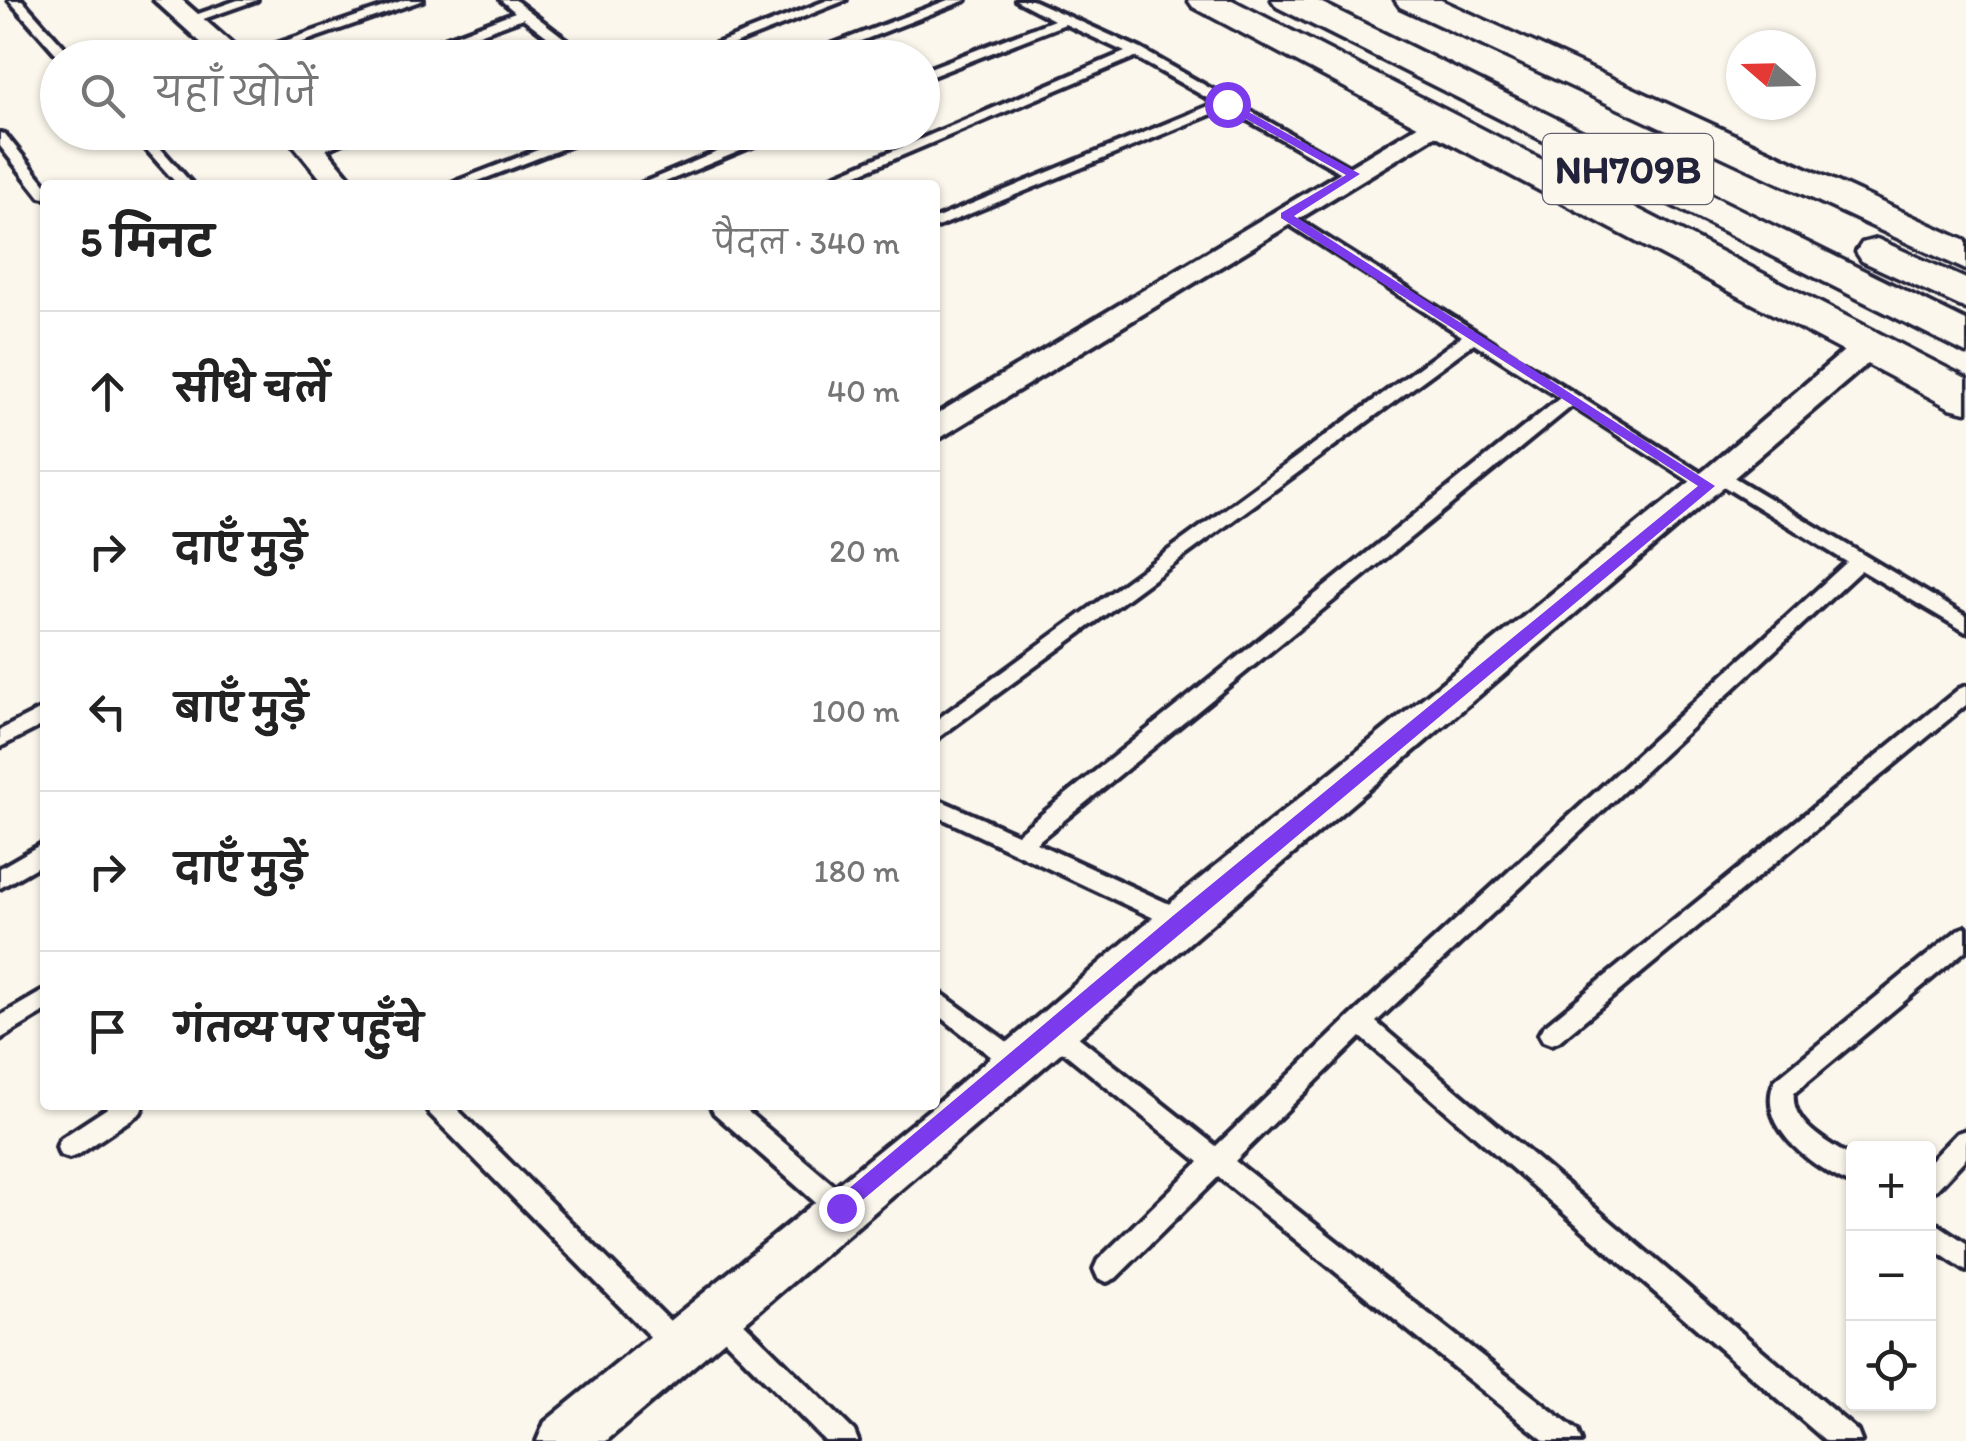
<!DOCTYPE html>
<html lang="hi">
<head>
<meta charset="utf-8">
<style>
  :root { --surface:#fff; --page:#f2f2f2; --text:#222; --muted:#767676; --line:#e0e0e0 }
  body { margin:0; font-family:Itim,"Playpen Sans Deva",sans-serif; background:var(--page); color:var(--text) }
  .controls { position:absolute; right:30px; bottom:30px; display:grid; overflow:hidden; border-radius:10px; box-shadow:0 2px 8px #0004 }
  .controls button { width:90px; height:90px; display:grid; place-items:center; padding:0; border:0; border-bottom:2px solid var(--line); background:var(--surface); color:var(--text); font:50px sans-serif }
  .compass { position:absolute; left:1726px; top:30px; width:90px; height:90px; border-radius:50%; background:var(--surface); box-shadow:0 2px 8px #0004; rotate:290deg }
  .stop { position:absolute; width:30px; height:30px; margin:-22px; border:8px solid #7c3aed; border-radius:50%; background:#fff }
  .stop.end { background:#7c3aed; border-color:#fff; box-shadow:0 2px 10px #0008 }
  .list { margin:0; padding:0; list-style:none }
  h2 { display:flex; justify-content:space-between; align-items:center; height:130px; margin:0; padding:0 40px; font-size:42px }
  h2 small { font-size:32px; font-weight:400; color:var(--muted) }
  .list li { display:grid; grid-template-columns:65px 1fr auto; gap:30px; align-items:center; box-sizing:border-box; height:160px; padding:0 40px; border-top:2px solid var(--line) }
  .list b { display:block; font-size:38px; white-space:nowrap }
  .list em { font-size:32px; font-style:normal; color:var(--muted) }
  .icon { flex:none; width:55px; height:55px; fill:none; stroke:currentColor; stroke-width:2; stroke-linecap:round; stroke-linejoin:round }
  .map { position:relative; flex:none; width:1966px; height:1441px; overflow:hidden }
  .search { position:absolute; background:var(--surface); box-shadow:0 2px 8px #0004; left:40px; top:40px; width:900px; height:110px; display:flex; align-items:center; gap:25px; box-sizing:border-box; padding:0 35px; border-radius:55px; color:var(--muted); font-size:38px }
  .panel { position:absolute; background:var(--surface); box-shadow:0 2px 8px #0004; left:40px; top:180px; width:900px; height:930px; border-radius:10px }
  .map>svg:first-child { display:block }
</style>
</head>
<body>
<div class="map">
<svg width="1966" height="1441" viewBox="0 0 1966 1441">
  <rect width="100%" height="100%" fill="#fbf7ec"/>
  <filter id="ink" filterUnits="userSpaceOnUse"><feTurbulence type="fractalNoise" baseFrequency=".01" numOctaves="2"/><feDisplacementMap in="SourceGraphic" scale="20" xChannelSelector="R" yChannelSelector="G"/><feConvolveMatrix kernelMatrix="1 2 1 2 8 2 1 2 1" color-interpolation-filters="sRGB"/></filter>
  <g filter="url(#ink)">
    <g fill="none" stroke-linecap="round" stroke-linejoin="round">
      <!-- lane casing -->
      <g stroke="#22223b" stroke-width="8">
        <g id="lane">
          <path d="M9,0H22L74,58H60Z"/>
          <path d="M238,0H257L192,23L181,20Z"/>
          <path d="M404,0H423L257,58H236Z"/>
          <path d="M501,0H515L590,58H575L523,18L414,58H394L515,12Z"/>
          <path d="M828,0H846L699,58H680Z"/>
          <path d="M948,0H966L817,58H797Z"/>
          <path d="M1016,0H1032L1141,49L1361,174L1349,177L1226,108L935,228V219L1216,103L1135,57L832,185H813L1125,52L1065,24L922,80V71L1054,20Z"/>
          <path d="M131,132H146L193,185H178Z"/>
          <path d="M347,132H369L314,154L302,151Z"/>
          <path d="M584,132H605L468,185H447Z"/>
          <path d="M765,132H786L658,185H638Z"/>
          <path d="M0,133L5,134L46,185L45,198L40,197L0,146Z"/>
          <path d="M1286,212L1712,480L1713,472H1725L1966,616V632L1861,570L1376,1022L1857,1431L1861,1441H1826L1361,1037L1235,1161L1577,1431L1581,1441H1545L1218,1177L1116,1278L1107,1282L1098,1278L1094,1269L1098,1260L1199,1162L1046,1038L1042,1031L1046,1024L1054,1021L1062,1024L1216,1146L1352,1015L1847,562L1715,481L1714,489H1702L1572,406L1036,843L1189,913L1192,920L1189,927L1181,929L1173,927L935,815V798L1017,834L1560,398L1474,343L935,740V721L1462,336L1281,219V213Z"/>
          <path d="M1966,686V705L1559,1041L1551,1044L1543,1041L1539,1034L1543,1027L1959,689Z"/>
          <path d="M45,707V724L0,747V730Z"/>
          <path d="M45,842V862L0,888V868Z"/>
          <path d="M1966,927V950L1794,1093C1790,1125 1831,1144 1854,1159V1185C1816,1170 1754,1127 1775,1080L1958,930Z"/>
          <path d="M935,989L1024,1054L1028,1062L1024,1070L1016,1073L1008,1070L935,1012Z"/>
          <path d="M45,990V1012L0,1039V1016Z"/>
          <path d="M112,1105H144L140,1113L78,1155L69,1158L60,1155L57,1147L60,1139Z"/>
          <path d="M425,1105H453L686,1337L690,1346L686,1355L677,1359L668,1355L429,1113Z"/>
          <path d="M710,1105H740L850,1199L853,1208L850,1217L841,1220L832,1217L714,1113Z"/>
          <path d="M1966,1130V1158L1937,1189L1928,1193V1163L1957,1133Z"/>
          <path d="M1928,1218L1966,1243V1271L1928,1246Z"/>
          <path d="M717,1301L726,1305L854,1431L858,1441H825L708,1323L704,1314L708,1305Z"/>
        </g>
      </g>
      <!-- street casing -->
      <g stroke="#22223b" stroke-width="8">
        <g id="street">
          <path d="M154,0H182L248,58H218Z"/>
          <path d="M1441,112L1455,120L1451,126L935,441V415Z"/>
          <path d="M283,132H312L356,185H326Z"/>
          <path d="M1869,336L1880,339L1885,346L1880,353L606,1441H537L545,1422L935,1105L1165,907L1707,468L1858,339Z"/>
        </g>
      </g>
      <!-- secondary casing -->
      <g stroke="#22223b" stroke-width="7">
        <g id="secondary">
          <path d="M1188,0H1232L1966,378V412L1950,408L1193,7Z"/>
          <path d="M1395,0H1441L1966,241V270L1400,7Z"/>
        </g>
      </g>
      <!-- highway casing -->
      <g stroke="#22223b" stroke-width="7">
        <g id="highway">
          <path d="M1272,0H1316L1966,321V353L1277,7Z"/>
          <path d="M1877,239L1966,279V309L1862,261L1856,252L1862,243Z"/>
        </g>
      </g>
      <!-- lane -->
      <use href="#lane" fill="#fbf7ec" fill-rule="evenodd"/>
      <!-- street -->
      <use href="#street" fill="#fbf7ec" fill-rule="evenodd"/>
      <!-- secondary -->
      <use href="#secondary" fill="#fbf7ec" fill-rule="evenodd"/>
      <!-- highway -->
      <use href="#highway" fill="#fbf7ec" fill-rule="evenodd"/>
    </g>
  </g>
  <!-- route -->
  <path fill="#7c3aed" d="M1227,100L1360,174L1294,216L1715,486L841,1218L831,1208L834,1201L1174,915L1698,486L1281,218V213L1346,175L1223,106Z"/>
  <g text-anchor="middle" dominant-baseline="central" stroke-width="10" stroke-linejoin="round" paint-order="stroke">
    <!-- shield labels -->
    <rect fill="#fbf7ec" stroke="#636270" stroke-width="2.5" x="1543" y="134" width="170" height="70" rx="8"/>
    <g font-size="40" font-weight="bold" fill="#22223b">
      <text x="1628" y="169">NH709B</text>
    </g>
  </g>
</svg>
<div class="controls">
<button>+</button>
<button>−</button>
<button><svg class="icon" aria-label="locate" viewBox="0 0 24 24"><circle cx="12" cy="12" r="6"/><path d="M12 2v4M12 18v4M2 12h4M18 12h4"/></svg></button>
</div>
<svg class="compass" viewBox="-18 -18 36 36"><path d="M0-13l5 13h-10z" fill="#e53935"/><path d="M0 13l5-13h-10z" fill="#767676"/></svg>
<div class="stop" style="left:1227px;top:104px"></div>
<div class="stop end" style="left:841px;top:1208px"></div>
<div class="search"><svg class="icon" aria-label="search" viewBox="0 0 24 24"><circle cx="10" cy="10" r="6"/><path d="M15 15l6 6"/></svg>यहाँ खोजें</div>
<section class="panel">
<h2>5 मिनट<small>पैदल · 340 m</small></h2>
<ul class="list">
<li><svg class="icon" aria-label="ahead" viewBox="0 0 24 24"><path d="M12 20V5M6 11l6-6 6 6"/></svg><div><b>सीधे चलें</b></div><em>40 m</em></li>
<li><svg class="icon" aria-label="right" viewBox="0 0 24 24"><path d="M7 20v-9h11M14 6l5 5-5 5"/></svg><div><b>दाएँ मुड़ें</b></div><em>20 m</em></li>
<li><svg class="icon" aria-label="left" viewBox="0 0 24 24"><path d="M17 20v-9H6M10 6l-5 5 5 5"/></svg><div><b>बाएँ मुड़ें</b></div><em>100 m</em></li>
<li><svg class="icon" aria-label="right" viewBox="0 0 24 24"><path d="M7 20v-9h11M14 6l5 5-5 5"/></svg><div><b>दाएँ मुड़ें</b></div><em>180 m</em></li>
<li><svg class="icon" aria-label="arrive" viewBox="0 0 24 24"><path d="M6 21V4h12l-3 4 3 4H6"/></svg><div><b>गंतव्य पर पहुँचे</b></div></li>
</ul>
</section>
</div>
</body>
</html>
